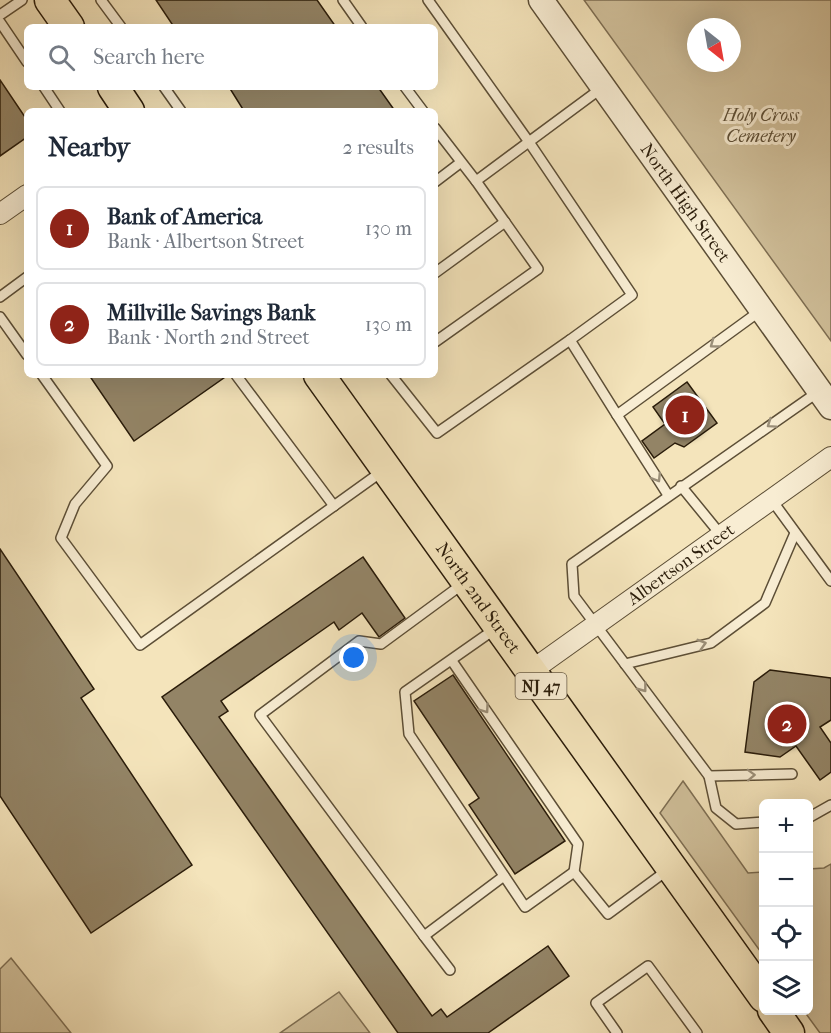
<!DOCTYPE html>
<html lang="en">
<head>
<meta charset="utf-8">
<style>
  :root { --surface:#fff; --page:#f2f2f3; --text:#1f2937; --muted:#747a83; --line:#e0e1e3; --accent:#8f2418 }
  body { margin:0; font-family:"IM FELL French Canon",serif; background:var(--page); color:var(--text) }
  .controls { position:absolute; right:18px; bottom:18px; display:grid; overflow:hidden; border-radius:9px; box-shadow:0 6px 24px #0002 }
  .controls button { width:54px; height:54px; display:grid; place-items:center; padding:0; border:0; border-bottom:2px solid var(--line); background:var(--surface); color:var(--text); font:30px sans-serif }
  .compass { position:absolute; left:687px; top:18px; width:54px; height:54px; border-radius:50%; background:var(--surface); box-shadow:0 6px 24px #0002; rotate:149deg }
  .you { position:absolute; left:354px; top:658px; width:21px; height:21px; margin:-15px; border:4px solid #fff; border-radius:50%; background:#1a73e8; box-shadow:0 0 0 9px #1a73e833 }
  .badge { display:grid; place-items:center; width:39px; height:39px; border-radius:50%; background:var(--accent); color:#fff; font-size:20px; font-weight:700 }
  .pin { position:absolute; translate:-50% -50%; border:3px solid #fff; box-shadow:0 2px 6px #0006 }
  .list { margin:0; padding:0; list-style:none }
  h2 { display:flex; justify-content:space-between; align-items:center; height:78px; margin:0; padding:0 24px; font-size:26px }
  h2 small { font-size:20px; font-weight:400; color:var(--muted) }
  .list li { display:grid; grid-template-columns:39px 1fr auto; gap:18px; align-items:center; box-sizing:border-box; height:84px; margin:0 12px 12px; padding:0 12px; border:2px solid var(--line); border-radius:9px }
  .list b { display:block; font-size:22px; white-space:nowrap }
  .list p { margin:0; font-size:20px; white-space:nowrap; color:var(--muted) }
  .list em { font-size:20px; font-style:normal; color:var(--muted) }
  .icon { flex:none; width:33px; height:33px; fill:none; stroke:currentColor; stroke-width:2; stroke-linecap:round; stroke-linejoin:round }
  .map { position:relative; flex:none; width:831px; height:1033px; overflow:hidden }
  .search { position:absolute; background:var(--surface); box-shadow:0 6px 24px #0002; left:24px; top:24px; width:414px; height:66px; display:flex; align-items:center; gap:15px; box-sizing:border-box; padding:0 21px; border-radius:9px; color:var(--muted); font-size:22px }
  .panel { position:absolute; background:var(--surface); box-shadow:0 6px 24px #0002; left:24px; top:108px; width:414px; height:270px; border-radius:9px }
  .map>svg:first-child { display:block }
</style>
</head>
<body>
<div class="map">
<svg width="831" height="1033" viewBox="0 0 831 1033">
  <rect width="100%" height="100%" fill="#f4e4bb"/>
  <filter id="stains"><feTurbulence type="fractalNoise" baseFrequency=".00333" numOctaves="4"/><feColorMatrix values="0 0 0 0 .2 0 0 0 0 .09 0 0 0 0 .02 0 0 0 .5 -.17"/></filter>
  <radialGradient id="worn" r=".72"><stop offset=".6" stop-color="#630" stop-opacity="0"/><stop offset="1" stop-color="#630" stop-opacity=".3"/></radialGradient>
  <!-- green -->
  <g fill="#d2c29d" stroke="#7e6f54" stroke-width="1.5" fill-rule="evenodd">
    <path d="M584,0H831V341ZM696,27H732V63H696Z"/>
    <path d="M683,781L748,873L763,872V955L660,813Z"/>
    <path d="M831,864V1033H820L804,1011L808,1010L809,869L824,868Z"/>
    <path d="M11,958L71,1033H0V969Z"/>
    <path d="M339,992L370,1033H280Z"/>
  </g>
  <!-- building -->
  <g fill="#938466" stroke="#2a1c0a" stroke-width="1.5">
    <path d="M156,0H317L336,27H174Z"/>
    <path d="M0,80L27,120V137L0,156Z"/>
    <path d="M229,87H378L395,111H244Z"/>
    <path d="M89,375H228L134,441Z"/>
    <path d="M687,382L717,423L684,447L675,443L654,458L642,441L665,424L653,407Z"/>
    <path d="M0,549L94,689L81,698L192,865L91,933L0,796Z"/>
    <path d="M363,557L405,618L379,637L362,613L339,630L334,622L221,701L228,711L219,717L432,1016L441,1009L447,1017L548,946L569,976L488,1033H398L162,697Z"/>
    <path d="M770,670L831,678V720L820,727L831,743V772L820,780L796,746L780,757L745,752L754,682Z"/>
    <path d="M453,675L565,841L515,874L469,805L479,798L414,701Z"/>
  </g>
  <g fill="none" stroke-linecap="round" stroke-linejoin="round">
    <!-- service casing -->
    <g stroke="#5c4e36" stroke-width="12">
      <g id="service">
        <path d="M101,0L121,27"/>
        <path d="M343,0L362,27"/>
        <path d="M428,0L529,142L632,295L570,340"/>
        <path d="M0,15L22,0"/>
        <path d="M0,22L27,62"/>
        <path d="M44,87L60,111"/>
        <path d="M164,87L181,111"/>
        <path d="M405,87L423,111"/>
        <path d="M435,128L476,181"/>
        <path d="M435,182L460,163"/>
        <path d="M435,273L505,222"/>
        <path d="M0,297L27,277"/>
        <path d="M0,317L27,355"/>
        <path d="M435,342L538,269L476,181L603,87"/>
        <path d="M42,375L107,466L75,504L61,538L140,645L384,470"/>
        <path d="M236,375L334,506"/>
        <path d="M391,375L437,433L570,340L617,415"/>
        <path d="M681,486L721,535"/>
        <path d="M668,495L617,415L760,311"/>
        <path d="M771,499L831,581"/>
        <path d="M464,583L381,644L359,641L260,715L424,936L504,876"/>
        <path d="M495,629L405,692L409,734L525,907L574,872L608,914L669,869"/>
        <path d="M452,661L578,844L574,872"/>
        <path d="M625,664L711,643L765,603L795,533"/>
        <path d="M709,776L792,774"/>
        <path d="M808,818L831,805"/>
        <path d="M764,822L736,824L716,808L709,776L574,596L572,564L818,392"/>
        <path d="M424,936L450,970"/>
        <path d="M617,1033L596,1003L648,966L697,1033"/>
      </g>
    </g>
    <!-- minor casing -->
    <g stroke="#5c4e36" stroke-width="22">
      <g id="minor">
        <path d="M0,214L27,195"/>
        <path id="s1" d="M531,671L831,457"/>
      </g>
    </g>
    <!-- tertiary casing -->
    <g stroke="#5c4e36" stroke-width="27">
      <g id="tertiary">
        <path id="s2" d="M541,0L831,407"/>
      </g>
    </g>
    <!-- primary casing -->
    <g stroke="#2a1c0a" stroke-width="33">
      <g id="primary">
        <path d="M50,0L69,27"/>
        <path d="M113,87L129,111"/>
        <path id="s3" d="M319,375L764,997"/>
        <path d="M773,1010L789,1033"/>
      </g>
    </g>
    <!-- service -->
    <use href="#service" stroke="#f8edd3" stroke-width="9"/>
    <!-- minor -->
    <use href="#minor" stroke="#f8edd3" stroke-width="20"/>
    <!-- tertiary -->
    <use href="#tertiary" stroke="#f8edd3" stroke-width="24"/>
    <!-- primary -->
    <use href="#primary" stroke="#f4e4bb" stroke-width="30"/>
  </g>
  <!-- one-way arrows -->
  <defs><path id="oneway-chevron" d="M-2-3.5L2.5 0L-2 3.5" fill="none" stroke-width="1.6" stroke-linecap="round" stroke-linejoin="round" transform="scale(1.5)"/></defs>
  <g stroke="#9b8f79">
    <use href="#oneway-chevron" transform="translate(714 344) rotate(144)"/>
    <use href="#oneway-chevron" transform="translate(771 424) rotate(146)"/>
    <use href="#oneway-chevron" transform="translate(657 478) rotate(58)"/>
    <use href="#oneway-chevron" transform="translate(702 644) rotate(-16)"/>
    <use href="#oneway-chevron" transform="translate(643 688) rotate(53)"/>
    <use href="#oneway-chevron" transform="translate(485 709) rotate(55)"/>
    <use href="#oneway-chevron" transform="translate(751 775) rotate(-2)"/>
  </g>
  <g text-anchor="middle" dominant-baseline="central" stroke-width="6" stroke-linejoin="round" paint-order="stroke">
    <!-- shield labels -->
    <rect fill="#f8edd3" stroke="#685b46" stroke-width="1.5" x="515.5" y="673" width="51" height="26" rx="4.5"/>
    <g font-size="16" font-weight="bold" fill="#2a1c0a">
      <text x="541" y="686">NJ 47</text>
    </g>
    <!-- park labels -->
    <g font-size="18" font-style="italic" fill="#5c4e36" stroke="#f8edd3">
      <text x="761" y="115">Holy Cross<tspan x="761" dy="21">Cemetery</tspan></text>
    </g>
    <!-- street labels -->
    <g font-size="18" fill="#2a1c0a" stroke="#f8edd3">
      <text stroke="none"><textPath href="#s2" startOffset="249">North High Street</textPath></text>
      <text stroke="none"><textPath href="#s1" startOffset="184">Albertson Street</textPath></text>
      <text stroke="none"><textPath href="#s3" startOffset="274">North 2nd Street</textPath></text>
    </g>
  </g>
  <rect width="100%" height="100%" filter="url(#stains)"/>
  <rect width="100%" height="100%" fill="url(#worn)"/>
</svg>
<div class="controls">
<button>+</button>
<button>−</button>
<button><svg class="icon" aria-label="locate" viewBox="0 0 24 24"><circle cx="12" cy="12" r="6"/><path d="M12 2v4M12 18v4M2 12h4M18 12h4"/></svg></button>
<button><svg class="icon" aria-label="layers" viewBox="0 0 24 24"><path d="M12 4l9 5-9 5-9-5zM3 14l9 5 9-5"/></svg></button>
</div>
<svg class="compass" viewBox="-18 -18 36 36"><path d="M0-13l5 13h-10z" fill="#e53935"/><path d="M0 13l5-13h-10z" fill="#747a83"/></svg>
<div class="you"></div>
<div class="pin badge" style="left:685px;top:415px">1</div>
<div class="pin badge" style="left:787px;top:724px">2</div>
<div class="search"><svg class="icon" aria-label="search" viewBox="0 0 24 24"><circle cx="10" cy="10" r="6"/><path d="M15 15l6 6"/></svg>Search here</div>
<section class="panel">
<h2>Nearby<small>2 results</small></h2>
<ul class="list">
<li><span class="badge">1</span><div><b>Bank of America</b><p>Bank · Albertson Street</p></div><em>130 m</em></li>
<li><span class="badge">2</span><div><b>Millville Savings Bank</b><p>Bank · North 2nd Street</p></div><em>130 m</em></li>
</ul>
</section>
</div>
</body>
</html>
